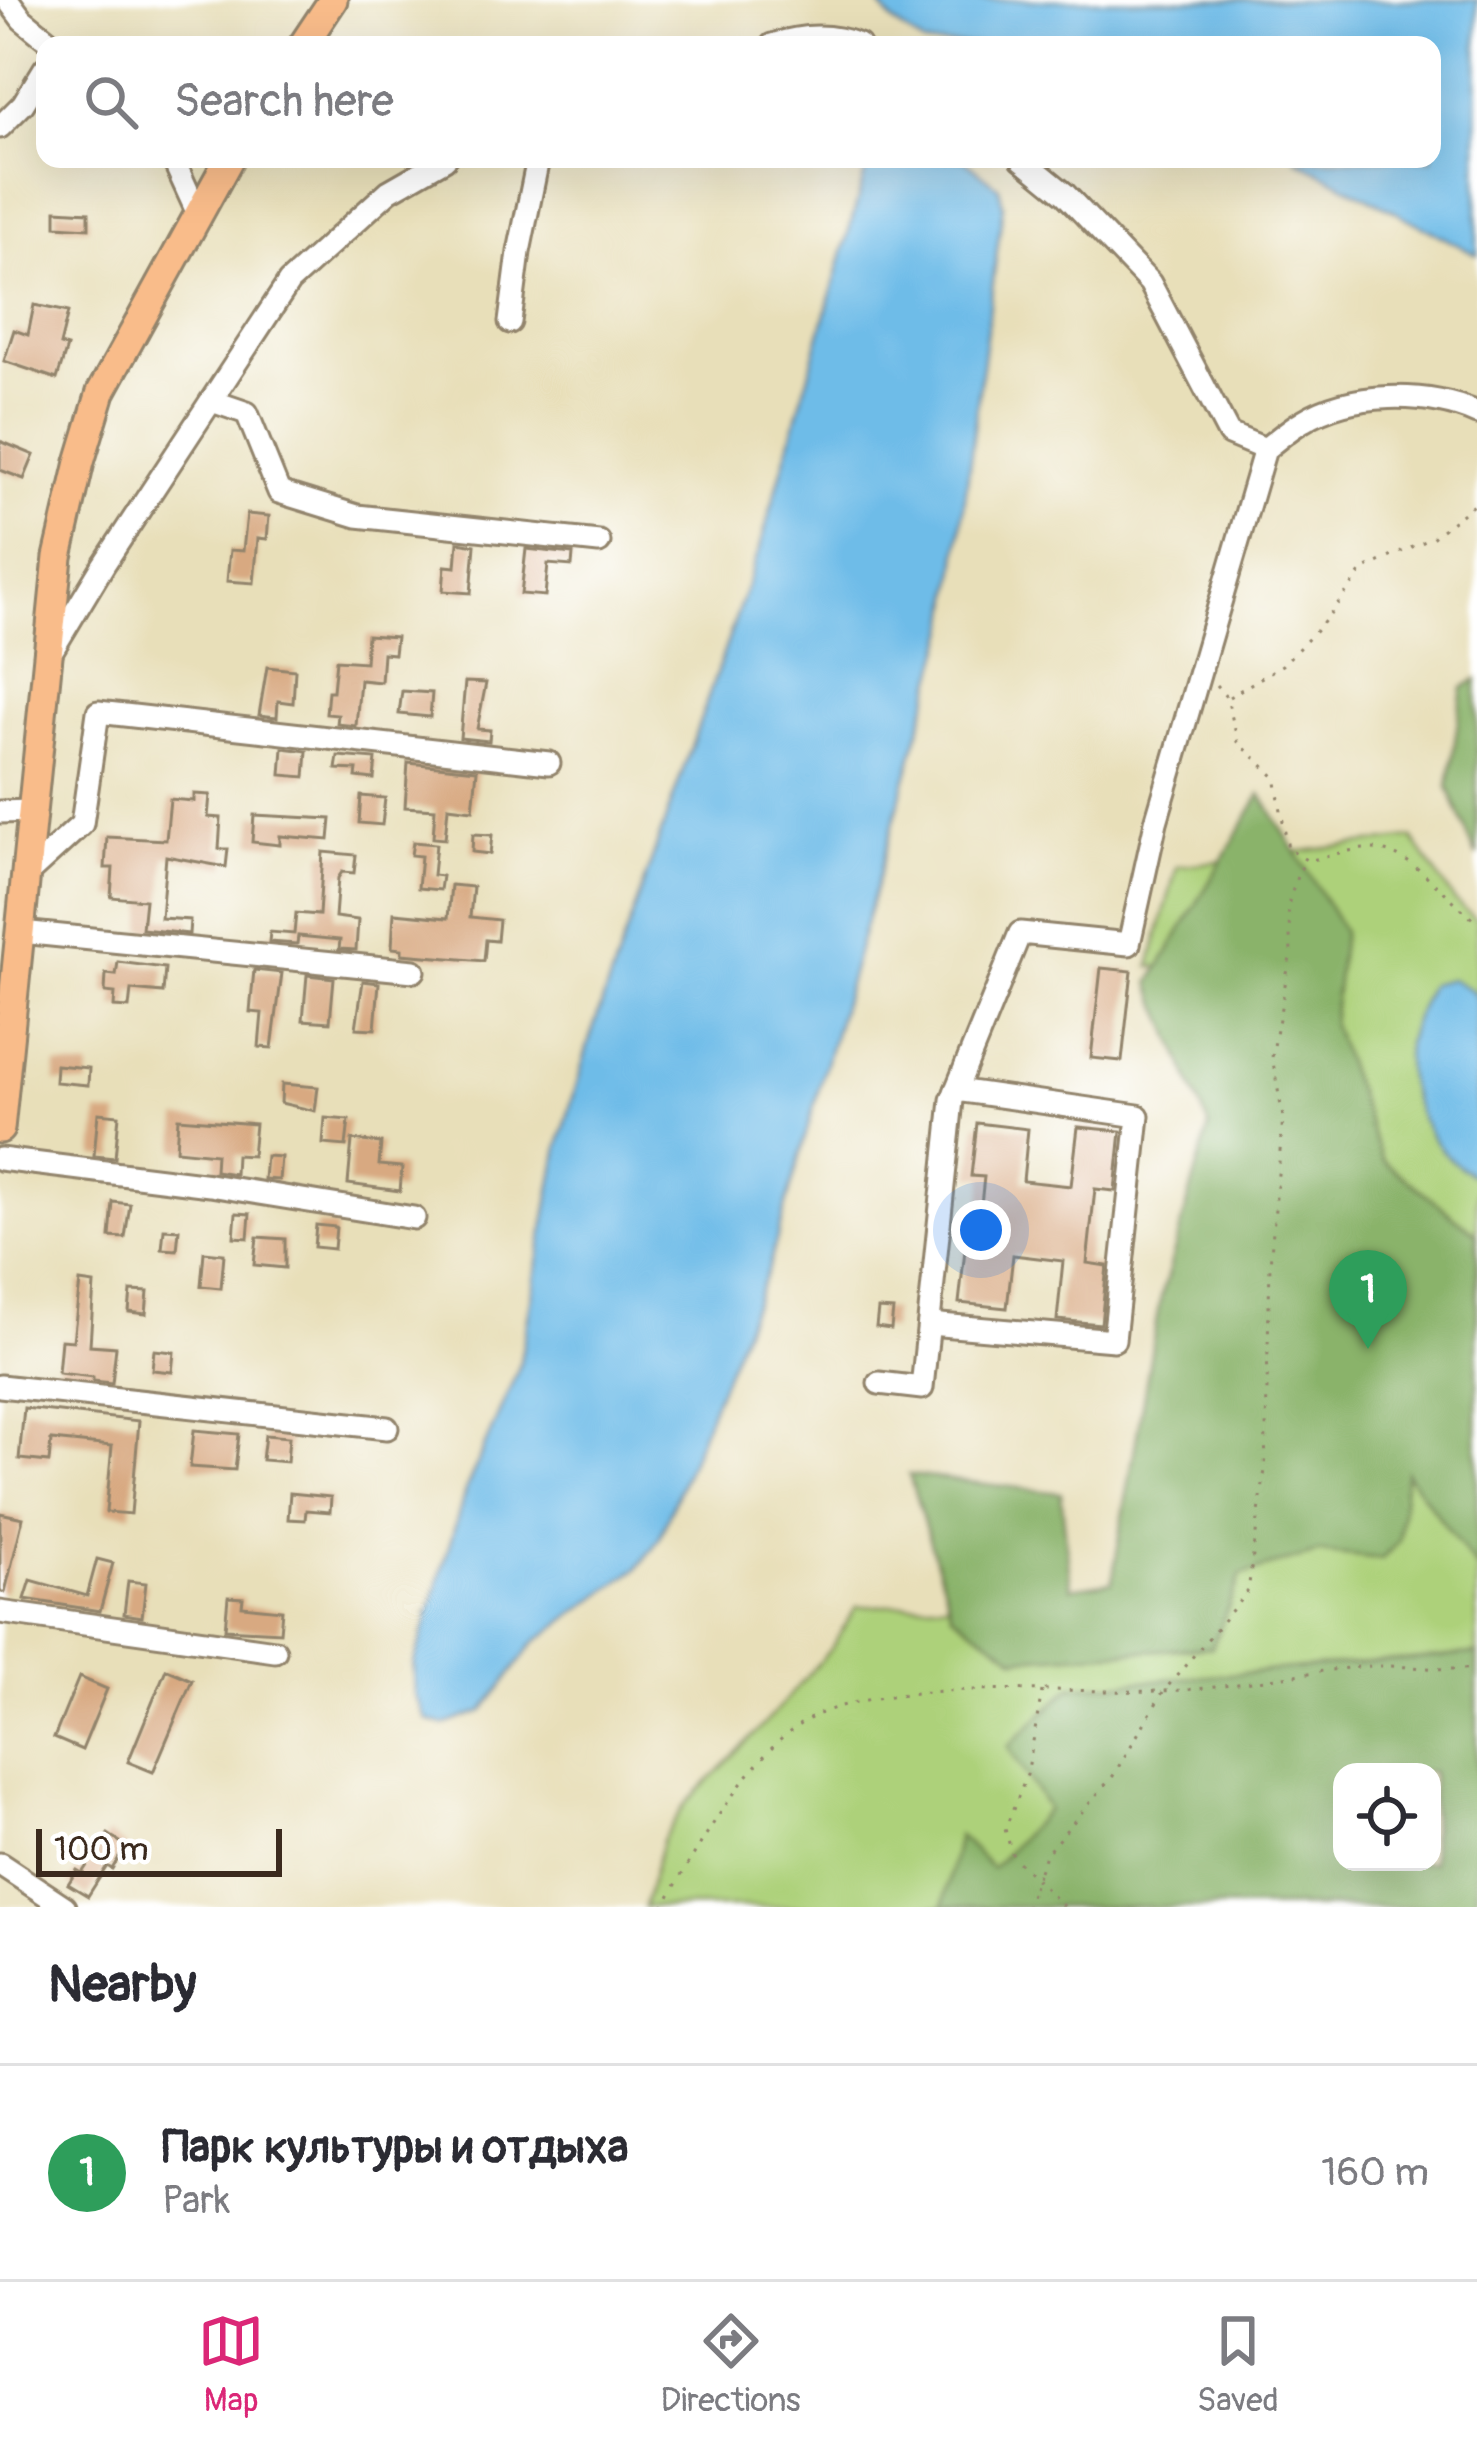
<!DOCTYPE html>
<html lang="en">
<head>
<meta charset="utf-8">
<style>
  :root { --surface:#fff; --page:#f2f2f3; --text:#2b2b33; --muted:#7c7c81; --line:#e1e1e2; --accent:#db2777 }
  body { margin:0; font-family:Pangolin,sans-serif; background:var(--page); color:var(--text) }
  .controls { position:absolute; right:36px; bottom:36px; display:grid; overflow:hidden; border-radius:24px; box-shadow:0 12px 48px #0002 }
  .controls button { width:108px; height:108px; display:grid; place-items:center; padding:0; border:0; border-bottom:3px solid var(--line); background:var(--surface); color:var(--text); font:60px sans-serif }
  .scale { position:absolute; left:36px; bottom:30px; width:246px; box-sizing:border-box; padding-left:12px; border:6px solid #3b2a1e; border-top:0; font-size:33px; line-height:42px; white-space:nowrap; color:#3b2a1e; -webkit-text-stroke:9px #fff; paint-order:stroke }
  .you { position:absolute; left:981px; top:1230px; width:42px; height:42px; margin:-30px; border:9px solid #fff; border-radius:50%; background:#1a73e8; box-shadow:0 0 0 18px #1a73e833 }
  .badge { display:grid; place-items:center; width:78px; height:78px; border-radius:50%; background:var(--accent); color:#fff; font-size:39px; font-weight:700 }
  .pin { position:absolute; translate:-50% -99px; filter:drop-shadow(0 3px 6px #0008) }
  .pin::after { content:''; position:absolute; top:63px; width:42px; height:36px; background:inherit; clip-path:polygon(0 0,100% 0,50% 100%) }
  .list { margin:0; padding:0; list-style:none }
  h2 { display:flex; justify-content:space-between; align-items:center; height:156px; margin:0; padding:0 48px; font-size:51px }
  h2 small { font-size:39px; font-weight:400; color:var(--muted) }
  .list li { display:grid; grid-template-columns:78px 1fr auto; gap:36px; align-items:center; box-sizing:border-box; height:216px; padding:0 48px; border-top:3px solid var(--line) }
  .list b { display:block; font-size:45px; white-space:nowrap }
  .list p { margin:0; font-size:39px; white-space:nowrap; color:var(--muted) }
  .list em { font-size:39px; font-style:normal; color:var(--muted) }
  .icon { flex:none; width:66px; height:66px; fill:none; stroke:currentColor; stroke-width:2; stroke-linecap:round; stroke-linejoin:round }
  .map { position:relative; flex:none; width:1477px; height:1907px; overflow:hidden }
  .search { position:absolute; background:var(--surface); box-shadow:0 12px 48px #0002; left:36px; right:36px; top:36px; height:132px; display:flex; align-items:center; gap:30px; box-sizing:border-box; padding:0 42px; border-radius:24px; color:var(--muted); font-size:45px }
  .sheet { height:372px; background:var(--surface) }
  nav { display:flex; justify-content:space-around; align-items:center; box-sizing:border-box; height:168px; border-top:3px solid var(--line); background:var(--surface); font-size:33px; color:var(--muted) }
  nav a { display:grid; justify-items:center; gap:6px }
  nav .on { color:var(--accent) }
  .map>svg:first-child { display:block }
</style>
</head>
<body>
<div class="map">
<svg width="1477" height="1907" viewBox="0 0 1477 1907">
  <rect width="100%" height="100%" fill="#fff"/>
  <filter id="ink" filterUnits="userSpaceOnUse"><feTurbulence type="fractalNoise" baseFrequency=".00833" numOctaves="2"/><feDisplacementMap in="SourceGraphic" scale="24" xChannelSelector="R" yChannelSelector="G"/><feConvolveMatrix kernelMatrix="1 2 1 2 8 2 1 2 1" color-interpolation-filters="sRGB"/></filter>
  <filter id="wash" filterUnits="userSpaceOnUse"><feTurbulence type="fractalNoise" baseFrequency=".004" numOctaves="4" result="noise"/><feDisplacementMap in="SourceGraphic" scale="48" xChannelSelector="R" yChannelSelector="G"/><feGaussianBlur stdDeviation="2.7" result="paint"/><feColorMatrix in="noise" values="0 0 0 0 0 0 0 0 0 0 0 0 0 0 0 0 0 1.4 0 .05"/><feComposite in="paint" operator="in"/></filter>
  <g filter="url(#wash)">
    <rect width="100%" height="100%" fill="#e8dfb9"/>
    <!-- green -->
    <path fill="#add17a" stroke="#747e4c" stroke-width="3" fill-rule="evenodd" d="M1412,838L1454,900L1477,920V1907H644L662,1840L685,1805L772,1716L832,1647L856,1607L1237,1588L1281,1109L1207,974L1150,966L1177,866ZM1342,1772H1432V1862H1342Z"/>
    <!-- forest -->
    <g fill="#8ab36a" stroke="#626e44" stroke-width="3" fill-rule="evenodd">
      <path d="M1477,679V857L1448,787L1463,688Z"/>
      <path d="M1261,794L1343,931L1332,1024L1382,1160L1477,1234V1569L1406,1472L1399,1541L1382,1559L1320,1552L1241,1575L1212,1647L1016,1658L952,1613L909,1475L1061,1493L1071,1588L1112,1582L1159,1305L1209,1127L1150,983Z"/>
      <path d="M1477,1654V1907H943L958,1835L992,1868L1048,1809L1008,1747L1071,1687ZM1432,1772V1862H1342V1772Z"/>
    </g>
    <!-- water -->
    <g fill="#6ebce8" stroke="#547383" stroke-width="3">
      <path d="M876,0H1477V255L1295,159H1432V45H924L892,21Z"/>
      <path d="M869,159H963L999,187L1003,205L948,629L769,1266L659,1539L638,1568L534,1643L483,1711L444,1725L427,1720L415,1695L414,1664L466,1489L519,1367L559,1146L590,1038L761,545Z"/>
      <path d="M1451,979L1471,990L1477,999V1177C1431,1157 1398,1088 1408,1039C1412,1021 1423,1001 1430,984Z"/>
    </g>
    <g id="blocks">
      <!-- building -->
      <g fill="#d8a981">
        <path d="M56,210L89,212V228L56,226Z"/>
        <path d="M34,305L68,312L60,345L67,347L57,379L4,361L14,330L28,335Z"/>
        <path d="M0,441L34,455L24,479L0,470Z"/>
        <path d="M247,514L269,516L267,539L258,538L254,583L227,581L230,550L243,551Z"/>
        <path d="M458,542L475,545L471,593L443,591L445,566L456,567Z"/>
        <path d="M526,549L573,554L572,566L548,564L545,596L521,594Z"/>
        <path d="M367,635L396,637L394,654L383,653L381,682L360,680L356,726L337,724L338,715L326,714L328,691H333L336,660L365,662Z"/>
        <path d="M267,667L295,670L293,703L278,701L277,717L259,715Z"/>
        <path d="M465,682L486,683L477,729L490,730L489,741L460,738Z"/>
        <path d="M402,691L432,693L430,717L399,714Z"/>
        <path d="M283,748L307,751L305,777L281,775Z"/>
        <path d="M338,756L376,759L374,779L356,777L357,770L336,769Z"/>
        <path d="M408,763L477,770L473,810L448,807L445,839L433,838L435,809L405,807Z"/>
        <path d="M194,794L210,795L208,817L221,818L219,849H228L226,867L166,856L161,918L190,920L189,934L142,929L145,900L111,897L113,868H105L107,837L166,840L170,799L194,801Z"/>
        <path d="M361,796L385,798L382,825L359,823Z"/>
        <path d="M254,815L331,819L329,840L280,836V845L252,842Z"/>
        <path d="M473,834L492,835L490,854L472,852Z"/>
        <path d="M413,842L436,844L433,875L442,876L440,890L418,888L421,856L411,855Z"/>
        <path d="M323,852L356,855L354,873L342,872L338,878L335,917L358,920L356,950L339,949L340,940L298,936L297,944L269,942L270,932L294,934L296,913L319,915Z"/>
        <path d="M451,885L473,887L470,917L499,920L497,941L486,940L484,961L402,954V949L392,948L394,913L448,918Z"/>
        <path d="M118,962L165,968L163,993L131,990L129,1008L114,1007L115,993L105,992L106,974L116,975Z"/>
        <path d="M1101,968L1132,971L1122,1061L1091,1058Z"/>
        <path d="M254,970L282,973L272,1048L259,1047L262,1013L250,1012Z"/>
        <path d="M307,975L334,978L330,1022L303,1020Z"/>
        <path d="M363,981L379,983L375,1029L356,1028Z"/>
        <path d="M56,1065L89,1068L88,1085L55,1082Z"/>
        <path d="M282,1084L318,1087L315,1111L281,1103Z"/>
        <path d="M98,1113L119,1115L115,1158L94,1156Z"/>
        <path d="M178,1118L255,1124L252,1156L236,1155L235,1174L215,1171L216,1154L176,1150Z"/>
        <path d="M325,1118L349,1120L346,1146L323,1144Z"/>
        <path d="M977,1123L1028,1129L1023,1181L1071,1186L1078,1127L1121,1131L1115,1191L1095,1189L1087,1263L1107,1266L1101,1324L1057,1320L1063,1261L1013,1255L1007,1308L959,1303L965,1250L976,1251L984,1177L971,1176Z"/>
        <path d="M352,1140L381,1143L379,1165L402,1167L400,1191L348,1184Z"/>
        <path d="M266,1156L281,1157L279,1180L264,1179Z"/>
        <path d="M113,1202L130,1204L125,1238L110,1237Z"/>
        <path d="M236,1213L250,1214L248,1238L234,1237Z"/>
        <path d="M316,1225L336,1227L334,1249L314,1247Z"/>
        <path d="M164,1229L179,1230L177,1250L162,1249Z"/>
        <path d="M257,1237L285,1239V1268L254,1265Z"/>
        <path d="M204,1252L224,1254L221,1288L201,1286Z"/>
        <path d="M80,1282L94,1284L90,1345L116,1347L112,1383L93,1381V1377L58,1373L61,1340L73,1341Z"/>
        <path d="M131,1291L148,1292L146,1314L129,1312Z"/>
        <path d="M878,1309L893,1310L891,1329L876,1327Z"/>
        <path d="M154,1350L174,1352L172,1372L152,1370Z"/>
        <path d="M24,1408L139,1421L131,1514L106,1512L112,1446L51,1440L49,1462L19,1459Z"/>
        <path d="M194,1430L239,1434L235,1470L190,1467Z"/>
        <path d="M265,1435L289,1437L287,1462L262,1460Z"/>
        <path d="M290,1493L331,1497L330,1512L306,1510L305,1520L288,1519Z"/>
        <path d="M0,1513L23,1518L5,1592H0Z"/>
        <path d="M97,1559L113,1563L100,1611L25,1599L31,1580L87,1596Z"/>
        <path d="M128,1581L146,1583L142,1617L124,1614Z"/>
        <path d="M228,1597L243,1598L242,1606L282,1610L280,1632L225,1629Z"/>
        <path d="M166,1669L192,1680L153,1772L128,1762Z"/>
        <path d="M79,1677L107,1689L82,1750L54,1738Z"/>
        <path d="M108,1834L126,1846L112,1869L107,1866L88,1896L68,1884L77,1870L82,1873Z"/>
      </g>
    </g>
  </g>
  <g filter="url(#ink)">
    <use href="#blocks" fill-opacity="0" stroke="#92846c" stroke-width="3"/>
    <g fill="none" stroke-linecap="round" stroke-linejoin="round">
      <!-- minor casing -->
      <g stroke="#92846c" stroke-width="27">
        <g id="minor">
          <path d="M8,0L22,19L54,45"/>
          <path d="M772,45C802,35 830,33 859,45"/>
          <path d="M0,127L23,104L45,68"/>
          <path d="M173,159L198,214"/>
          <path d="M1022,159L1065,194L1150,283L1229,434L1265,449C1277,440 1289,429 1303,421C1351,391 1426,391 1477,413"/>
          <path d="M510,322L519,252L538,159"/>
          <path d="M212,401L247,413L279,492L357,516L599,542"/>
          <path d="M51,652L104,564L289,282L389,191L445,159"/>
          <path d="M0,812L31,811"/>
          <path d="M25,876L82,824L98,712L549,763"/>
          <path d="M21,932L414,971"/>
          <path d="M0,1159L210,1185L414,1218"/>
          <path d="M929,1324L1114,1340L1138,1116L956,1090"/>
          <path d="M879,1383L922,1388L952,1100L1020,933L1129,944L1156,822L1265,449"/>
          <path d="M0,1386L387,1428"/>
          <path d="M0,1612L275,1651"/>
          <path d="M0,1864L65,1907"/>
        </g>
      </g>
      <!-- major casing -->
      <g stroke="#92846c" stroke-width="33">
        <g id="major">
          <path d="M303,45L333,0"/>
          <path d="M0,1129L58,557L80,462L101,392L229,159"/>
        </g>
      </g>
      <!-- path -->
      <g stroke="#92846c" stroke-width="3" stroke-dasharray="3 9" stroke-linecap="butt">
        <path d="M1216,685L1227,698L1238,742L1275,777L1288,849L1308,861C1330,856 1363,844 1385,851C1416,859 1453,902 1477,923"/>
        <path d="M1229,697L1282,665L1320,627L1364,569L1432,538L1477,502"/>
        <path d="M1042,1691L1027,1775L1005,1829L1013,1857L1064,1907"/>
        <path d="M1039,1871L1045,1855L1113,1776L1163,1692L1248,1591L1265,1470L1270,1265L1283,1117L1272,1057L1291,952L1288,905L1299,870L1308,861"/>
        <path d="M663,1907C695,1852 746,1761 799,1725C874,1674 1066,1694 1159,1691C1225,1690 1292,1673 1358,1667C1398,1663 1437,1672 1477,1668"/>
        <path d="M1026,1907L1033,1888"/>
      </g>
      <!-- minor -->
      <use href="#minor" stroke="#fff" stroke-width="21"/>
      <!-- major -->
      <use href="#major" stroke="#f9bc8a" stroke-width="27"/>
      <!-- path-bridge -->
      <path stroke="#92846c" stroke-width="3" stroke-dasharray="3 9" stroke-linecap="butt" d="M1033,1888L1039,1871"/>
    </g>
  </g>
</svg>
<div class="controls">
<button><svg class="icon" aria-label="locate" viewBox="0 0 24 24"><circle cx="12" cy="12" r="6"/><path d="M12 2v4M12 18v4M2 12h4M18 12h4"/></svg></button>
</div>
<div class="scale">100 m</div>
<div class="you"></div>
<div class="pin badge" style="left:1368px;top:1349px;background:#2e9e5b">1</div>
<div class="search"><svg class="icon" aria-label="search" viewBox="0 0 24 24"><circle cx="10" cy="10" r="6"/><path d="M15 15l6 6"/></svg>Search here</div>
</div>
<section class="sheet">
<h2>Nearby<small></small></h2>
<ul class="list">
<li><span class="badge" style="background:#2e9e5b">1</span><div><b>Парк культуры и отдыха</b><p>Park</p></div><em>160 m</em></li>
</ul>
</section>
<nav>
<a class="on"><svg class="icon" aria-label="map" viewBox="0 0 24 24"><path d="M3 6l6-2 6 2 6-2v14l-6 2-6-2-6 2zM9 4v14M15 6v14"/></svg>Map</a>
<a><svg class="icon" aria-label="directions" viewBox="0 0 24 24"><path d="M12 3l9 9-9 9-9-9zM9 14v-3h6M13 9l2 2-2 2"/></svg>Directions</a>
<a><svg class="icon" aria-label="saved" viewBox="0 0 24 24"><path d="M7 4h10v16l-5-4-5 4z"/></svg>Saved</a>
</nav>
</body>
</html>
